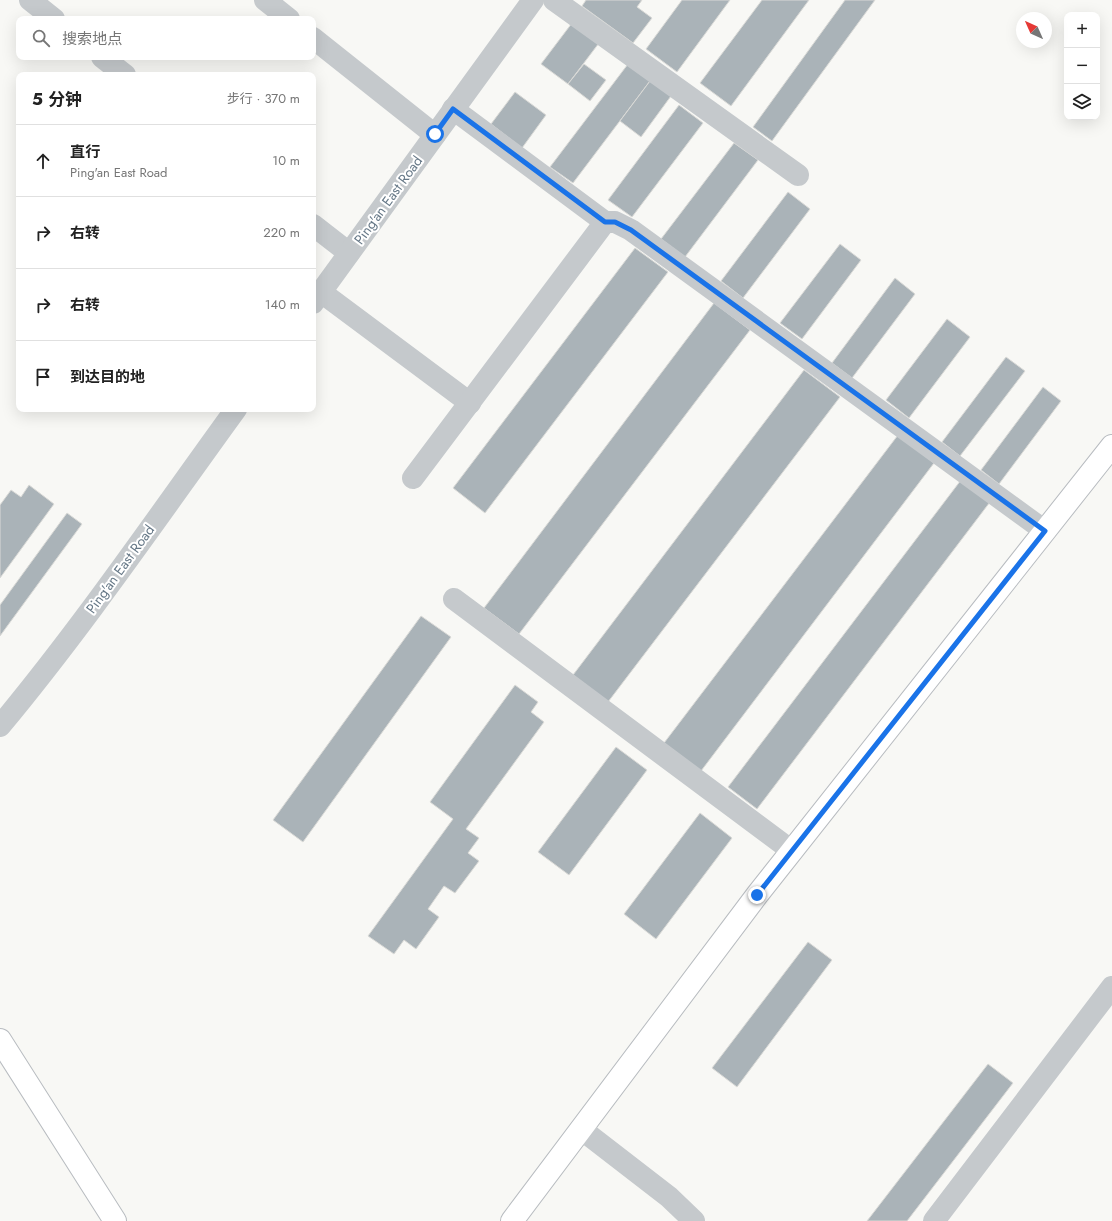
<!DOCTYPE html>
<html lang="zh">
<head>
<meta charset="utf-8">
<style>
  :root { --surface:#fff; --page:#f2f2f2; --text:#222; --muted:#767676; --line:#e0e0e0 }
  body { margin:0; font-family:Jost,"Noto Sans SC",sans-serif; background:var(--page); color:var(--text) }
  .controls { position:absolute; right:12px; top:12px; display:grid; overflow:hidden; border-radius:8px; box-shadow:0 4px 16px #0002 }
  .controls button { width:36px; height:36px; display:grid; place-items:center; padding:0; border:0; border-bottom:1px solid var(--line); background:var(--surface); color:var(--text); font:20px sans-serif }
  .compass { position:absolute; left:1016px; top:12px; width:36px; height:36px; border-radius:50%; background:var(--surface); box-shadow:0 4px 16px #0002; rotate:315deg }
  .stop { position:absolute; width:12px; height:12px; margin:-9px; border:3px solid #1a73e8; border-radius:50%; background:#fff }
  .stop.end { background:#1a73e8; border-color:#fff; box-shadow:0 1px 4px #0008 }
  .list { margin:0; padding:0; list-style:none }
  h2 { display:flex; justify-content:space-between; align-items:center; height:52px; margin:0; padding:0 16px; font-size:17px }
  h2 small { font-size:13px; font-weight:400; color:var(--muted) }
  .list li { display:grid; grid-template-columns:26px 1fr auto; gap:12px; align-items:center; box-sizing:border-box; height:72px; padding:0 16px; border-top:1px solid var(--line) }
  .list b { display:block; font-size:15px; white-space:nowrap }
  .list p { margin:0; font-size:13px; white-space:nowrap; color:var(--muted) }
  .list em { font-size:13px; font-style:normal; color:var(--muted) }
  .icon { flex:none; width:22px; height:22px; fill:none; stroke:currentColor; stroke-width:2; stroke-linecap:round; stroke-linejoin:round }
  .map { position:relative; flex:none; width:1112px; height:1221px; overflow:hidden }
  .search { position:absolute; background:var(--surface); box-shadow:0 4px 16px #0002; left:16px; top:16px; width:300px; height:44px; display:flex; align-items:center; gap:10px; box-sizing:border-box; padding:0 14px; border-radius:8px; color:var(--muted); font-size:15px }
  .panel { position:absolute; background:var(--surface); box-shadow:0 4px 16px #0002; left:16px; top:72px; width:300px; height:340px; border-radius:8px }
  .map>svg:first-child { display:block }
</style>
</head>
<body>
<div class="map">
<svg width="1112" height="1221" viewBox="0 0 1112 1221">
  <rect width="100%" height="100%" fill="#f8f8f5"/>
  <!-- building -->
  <g fill="#aab3b8" stroke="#dadad7">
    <path d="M586,0H642L637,7L652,18L633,43L582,6Z"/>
    <path d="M682,0H730L677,72L646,49Z"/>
    <path d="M762,0H809L731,106L700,83Z"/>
    <path d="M845,0H875L772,141L753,127Z"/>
    <path d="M572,23L599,43L568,84L541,64Z"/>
    <path d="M584,64L606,80L590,101L568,84Z"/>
    <path d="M628,64L650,81L573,183L550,167Z"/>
    <path d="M650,81L671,96L641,137L620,121Z"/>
    <path d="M515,92L546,115L522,148L491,124Z"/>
    <path d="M679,105L703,123L632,217L608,200Z"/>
    <path d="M734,143L758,160L685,257L661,239Z"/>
    <path d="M788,192L810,209L743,298L721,281Z"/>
    <path d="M840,244L861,260L802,339L780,323Z"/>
    <path d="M635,248L668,272L485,513L453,488Z"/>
    <path d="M895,278L915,294L852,378L832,363Z"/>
    <path d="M714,303L750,330L519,634L484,608Z"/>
    <path d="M947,319L970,337L909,418L886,400Z"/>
    <path d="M1006,357L1025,371L960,456L942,442Z"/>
    <path d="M804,370L840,397L608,702L573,675Z"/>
    <path d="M1043,387L1061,401L999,484L981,470Z"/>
    <path d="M898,435L934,463L701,771L664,743Z"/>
    <path d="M961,480L990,502L757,809L728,787Z"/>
    <path d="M29,485L54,504L0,578V505L11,490L21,497Z"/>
    <path d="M67,513L82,524L0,636V605Z"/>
    <path d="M421,616L451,637L303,842L273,820Z"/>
    <path d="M515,685L538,702L531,712L544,722L466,829L479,838L468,853L479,861L455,893L444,886L428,909L439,917L416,949L404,940L394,954L368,936L453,819L430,802Z"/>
    <path d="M616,747L647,770L569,875L538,852Z"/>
    <path d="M700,813L732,838L656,939L624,914Z"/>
    <path d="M808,942L832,960L737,1087L712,1068Z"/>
    <path d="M988,1064L1013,1083L907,1221H867Z"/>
  </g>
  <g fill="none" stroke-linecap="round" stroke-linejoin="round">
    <!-- major casing -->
    <g stroke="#b8bcc0" stroke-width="24">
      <g id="major">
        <path d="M0,1040L115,1221"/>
        <path d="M512,1221L757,895L1112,446"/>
      </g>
    </g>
    <!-- minor -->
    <g stroke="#c5c9cc" stroke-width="22">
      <path d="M30,0L54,19"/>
      <path d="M265,0L289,19"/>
      <path d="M554,0L798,175"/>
      <path d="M313,38L435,135"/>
      <path d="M102,57L125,75"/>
      <path d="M605,222H615L631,230L1045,531"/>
      <path d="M313,225L349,253"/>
      <path d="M321,292L470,403"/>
      <path d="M313,303L533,0"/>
      <path d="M413,478L605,222L453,109"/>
      <path d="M454,599L792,851"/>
      <path d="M0,726C84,625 159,515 236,409"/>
      <path d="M581,1129L669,1197L694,1221"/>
      <path d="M934,1221L1112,987"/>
    </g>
    <!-- major -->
    <use href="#major" stroke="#fff" stroke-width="22"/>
  </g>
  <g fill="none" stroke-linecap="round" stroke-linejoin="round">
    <!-- route -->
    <path stroke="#1a73e8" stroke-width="5" d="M435,134L453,109L605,222H615L631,230L1045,531L757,895"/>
  </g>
  <g text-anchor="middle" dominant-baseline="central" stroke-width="4" stroke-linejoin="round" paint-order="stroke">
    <!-- street labels -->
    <g font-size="14" fill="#667887" stroke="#fff">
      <text transform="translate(388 200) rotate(-54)">Ping'an East Road</text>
      <text transform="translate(120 569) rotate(-54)">Ping'an East Road</text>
    </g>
  </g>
</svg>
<div class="controls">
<button>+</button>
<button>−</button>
<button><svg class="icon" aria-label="layers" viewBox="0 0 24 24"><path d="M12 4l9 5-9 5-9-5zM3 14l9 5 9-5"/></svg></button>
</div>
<svg class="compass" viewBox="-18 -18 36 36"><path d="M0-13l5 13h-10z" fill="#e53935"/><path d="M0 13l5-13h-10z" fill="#767676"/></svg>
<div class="stop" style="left:435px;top:134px"></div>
<div class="stop end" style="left:757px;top:895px"></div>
<div class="search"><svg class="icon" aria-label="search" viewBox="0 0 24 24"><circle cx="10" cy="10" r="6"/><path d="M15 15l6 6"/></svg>搜索地点</div>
<section class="panel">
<h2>5 分钟<small>步行 · 370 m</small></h2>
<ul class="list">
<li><svg class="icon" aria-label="ahead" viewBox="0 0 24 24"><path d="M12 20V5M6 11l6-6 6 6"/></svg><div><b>直行</b><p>Ping'an East Road</p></div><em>10 m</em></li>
<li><svg class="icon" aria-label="right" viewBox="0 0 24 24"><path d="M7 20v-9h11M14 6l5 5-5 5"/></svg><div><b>右转</b></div><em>220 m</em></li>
<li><svg class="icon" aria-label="right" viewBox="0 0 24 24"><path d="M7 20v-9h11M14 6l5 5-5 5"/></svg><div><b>右转</b></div><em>140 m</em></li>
<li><svg class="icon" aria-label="arrive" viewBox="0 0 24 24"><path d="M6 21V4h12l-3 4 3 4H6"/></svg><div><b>到达目的地</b></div></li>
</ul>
</section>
</div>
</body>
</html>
